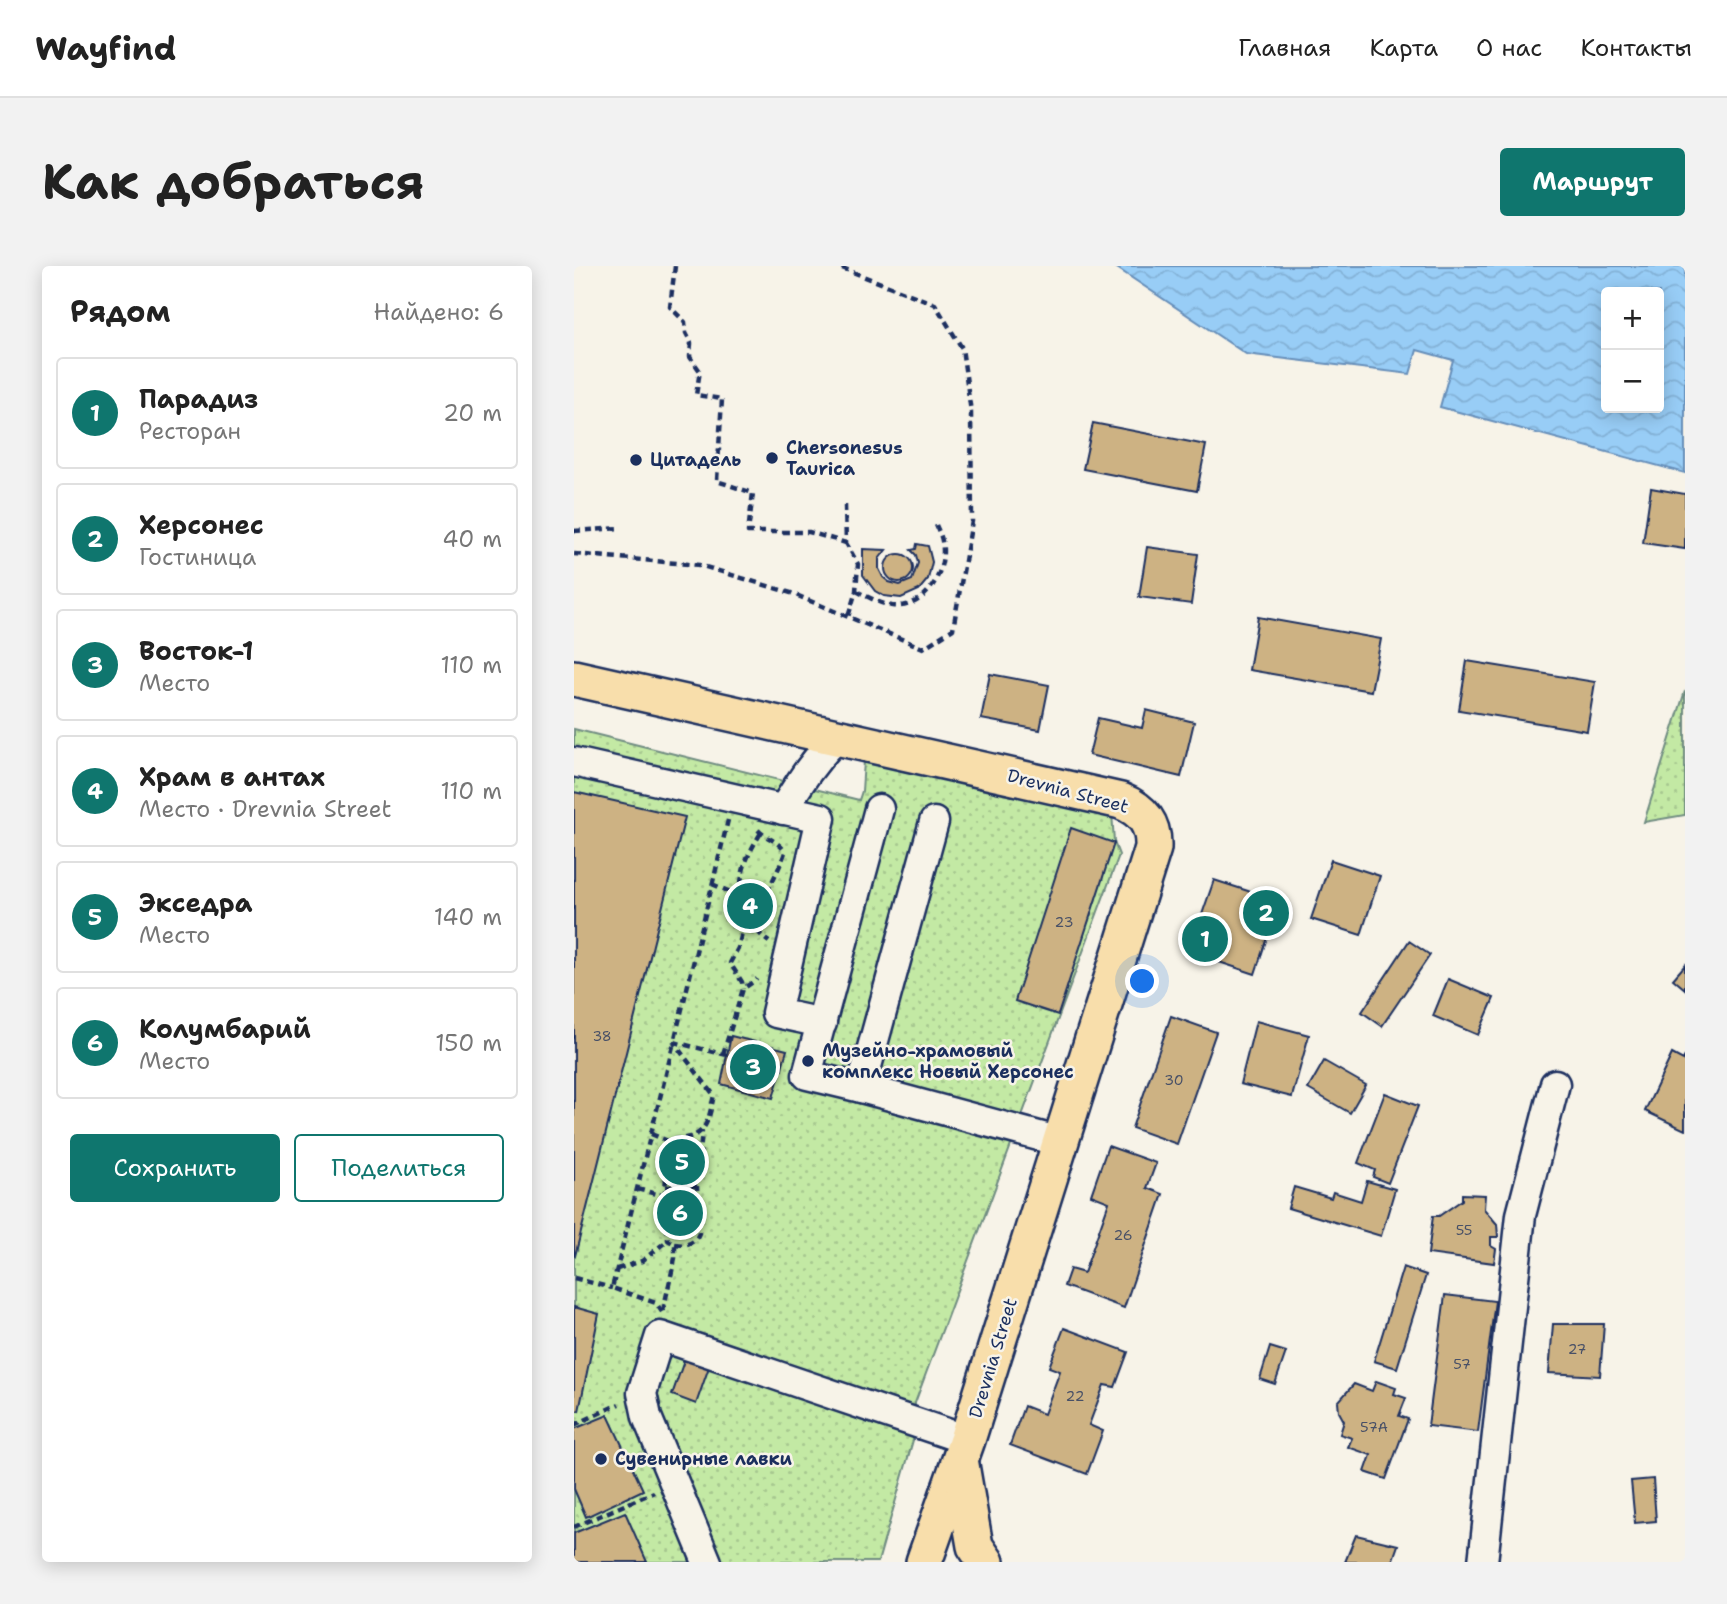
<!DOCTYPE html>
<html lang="ru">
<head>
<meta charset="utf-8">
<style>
  :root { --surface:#fff; --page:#f2f2f2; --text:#222; --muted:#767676; --line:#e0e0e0; --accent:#0f766e }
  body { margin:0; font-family:"Shantell Sans",sans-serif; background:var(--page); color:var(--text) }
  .controls { position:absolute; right:21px; top:21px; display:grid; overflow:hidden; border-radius:7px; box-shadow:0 4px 18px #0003 }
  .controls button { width:63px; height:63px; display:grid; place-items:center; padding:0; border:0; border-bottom:2px solid var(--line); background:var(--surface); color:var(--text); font:35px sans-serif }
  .you { position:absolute; left:569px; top:716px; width:24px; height:24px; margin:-18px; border:5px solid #fff; border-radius:50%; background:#1a73e8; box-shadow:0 0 0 10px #1a73e833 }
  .badge { display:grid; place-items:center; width:46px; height:46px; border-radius:50%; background:var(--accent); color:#fff; font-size:23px; font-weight:700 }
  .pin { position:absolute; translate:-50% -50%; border:4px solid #fff; box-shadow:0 2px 7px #0006 }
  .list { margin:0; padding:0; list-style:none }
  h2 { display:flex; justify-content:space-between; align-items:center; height:91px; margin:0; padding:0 28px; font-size:30px }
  h2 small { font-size:23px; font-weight:400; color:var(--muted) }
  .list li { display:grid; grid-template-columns:46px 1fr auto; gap:21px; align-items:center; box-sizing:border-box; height:112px; margin:0 14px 14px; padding:0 14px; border:2px solid var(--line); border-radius:7px }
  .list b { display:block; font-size:26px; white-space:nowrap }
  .list p { margin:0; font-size:23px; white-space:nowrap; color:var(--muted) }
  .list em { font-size:23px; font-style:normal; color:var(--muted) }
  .actions { display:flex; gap:14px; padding:21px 28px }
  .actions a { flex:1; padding:16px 0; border:2px solid var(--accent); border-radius:7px; text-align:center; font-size:24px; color:var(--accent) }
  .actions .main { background:var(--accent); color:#fff }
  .map { position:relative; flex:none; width:1111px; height:1296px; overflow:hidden; border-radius:7px }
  header { display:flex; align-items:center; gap:42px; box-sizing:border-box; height:98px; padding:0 35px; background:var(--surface); border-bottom:2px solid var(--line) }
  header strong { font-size:33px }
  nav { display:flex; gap:38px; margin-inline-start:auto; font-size:24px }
  .intro { display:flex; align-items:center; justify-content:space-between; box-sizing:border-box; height:168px; padding:0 42px }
  h1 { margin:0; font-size:49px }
  .button { padding:18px 32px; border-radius:7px; background:var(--accent); color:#fff; font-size:24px; font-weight:700 }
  main { display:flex; gap:42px; padding:0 42px }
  aside { flex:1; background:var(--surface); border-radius:7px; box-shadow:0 4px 18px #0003 }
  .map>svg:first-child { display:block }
</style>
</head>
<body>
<header>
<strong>Wayfind</strong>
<nav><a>Главная</a><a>Карта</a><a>О нас</a><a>Контакты</a></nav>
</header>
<div class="intro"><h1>Как добраться</h1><a class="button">Маршрут</a></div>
<main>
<aside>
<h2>Рядом<small>Найдено: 6</small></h2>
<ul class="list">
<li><span class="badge">1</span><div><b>Парадиз</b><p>Ресторан</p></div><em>20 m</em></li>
<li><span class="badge">2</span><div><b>Херсонес</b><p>Гостиница</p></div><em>40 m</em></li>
<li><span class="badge">3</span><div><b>Восток-1</b><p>Место</p></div><em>110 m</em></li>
<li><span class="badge">4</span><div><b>Храм в антах</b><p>Место · Drevnia Street</p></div><em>110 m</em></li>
<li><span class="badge">5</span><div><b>Экседра</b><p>Место</p></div><em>140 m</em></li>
<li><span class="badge">6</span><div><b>Колумбарий</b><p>Место</p></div><em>150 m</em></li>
</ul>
<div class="actions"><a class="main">Сохранить</a><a>Поделиться</a></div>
</aside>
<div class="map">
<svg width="1111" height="1296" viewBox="0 0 1111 1296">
  <defs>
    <pattern id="grass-dots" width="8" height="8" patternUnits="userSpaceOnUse" patternTransform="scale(1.75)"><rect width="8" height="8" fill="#c3e9a4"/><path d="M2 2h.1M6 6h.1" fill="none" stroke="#a7c890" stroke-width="1.8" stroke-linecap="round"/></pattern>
    <pattern id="water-waves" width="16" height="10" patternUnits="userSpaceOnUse" patternTransform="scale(1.75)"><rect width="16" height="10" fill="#98cdf6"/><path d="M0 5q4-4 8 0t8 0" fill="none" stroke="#82b0d5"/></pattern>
  </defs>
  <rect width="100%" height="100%" fill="#f7f3e8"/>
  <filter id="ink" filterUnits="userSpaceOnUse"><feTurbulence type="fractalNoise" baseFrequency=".0143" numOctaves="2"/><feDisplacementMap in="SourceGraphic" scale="14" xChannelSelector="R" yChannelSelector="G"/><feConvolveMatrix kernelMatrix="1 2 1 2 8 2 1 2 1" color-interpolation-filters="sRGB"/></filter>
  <g filter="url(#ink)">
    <!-- grass -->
    <g fill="url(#grass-dots)" stroke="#6f8c81" stroke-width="2">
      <path d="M1111,425V549L1070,556Z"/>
      <path d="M0,463L285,534L288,525L290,495L538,546L540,576L545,589L341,1137V1167L304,1296H0Z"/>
    </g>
    <!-- water -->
    <path fill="url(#water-waves)" stroke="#668eb9" stroke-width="2" fill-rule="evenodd" d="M540,0H1111V207L866,141L879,94L843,84L836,108L672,88ZM1032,26H1085V142H1032Z"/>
    <!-- building -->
    <g fill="#cdb283" stroke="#1b2f5e" stroke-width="2">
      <path d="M519,157L632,179L623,225L509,203Z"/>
      <path d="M1077,222L1111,228V283L1069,277Z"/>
      <path d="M343,278L354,280L358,296L354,313L345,324L327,332L310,330L301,325L289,309V283L312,284L305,293V303L309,311L315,316L326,319L338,314L344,297L342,289L337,284L342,283Z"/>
      <path d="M573,281L624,288L617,338L565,331Z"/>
      <circle cx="325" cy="302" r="14"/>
      <path d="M684,351L807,373L797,425L675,404Z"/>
      <path d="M893,395L1021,416L1013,465L885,444Z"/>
      <path d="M416,408L475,419L466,464L407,453Z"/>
      <path d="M572,444L620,456L607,511L515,489L524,452L568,462Z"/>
      <path d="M0,526L111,551L1,990L0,989Z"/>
      <path d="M497,562L540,577L484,749L441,735Z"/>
      <path d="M757,594L806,610L787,669L737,653Z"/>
      <path d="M640,614L705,635L681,708L615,686Z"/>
      <path d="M835,675L856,689L808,760L788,746Z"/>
      <path d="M1111,699V723L1099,713Z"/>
      <path d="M874,713L920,732L904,769L859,750Z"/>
      <path d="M597,750L642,766L603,878L558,862Z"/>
      <path d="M682,755L735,769L718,831L666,818Z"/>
      <path d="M157,770L213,784L199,832L147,818Z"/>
      <path d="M1098,788L1109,794L1111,790V864L1071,845Z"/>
      <path d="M750,795L792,819L776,847L734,823Z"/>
      <path d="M811,827L844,840L814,917L799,911L801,904L784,897Z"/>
      <path d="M534,880L582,897L573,922L589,928L550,1042L490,1020L496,1003L510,1007L535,936L517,929Z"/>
      <path d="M793,915L821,923L807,970L714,942L720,921L757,932L759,926L787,935Z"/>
      <path d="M888,928L911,929L910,943L923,958L924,971H917V980L922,983L920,997L854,988L859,950H865L888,934Z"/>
      <path d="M829,1001L852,1009L823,1102L800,1095Z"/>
      <path d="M871,1029L921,1035L904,1166L854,1160Z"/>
      <path d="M0,1041L25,1048L5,1145L0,1144Z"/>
      <path d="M979,1058H1030L1026,1110L975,1107Z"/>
      <path d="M490,1062L554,1086L541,1121L530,1119L515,1159L529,1165L513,1208L436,1179L450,1140L470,1148L486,1105L475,1101Z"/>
      <path d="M696,1081L712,1086L701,1118L686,1113Z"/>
      <path d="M112,1089L136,1098L122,1138L98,1129Z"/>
      <path d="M802,1115L822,1122L820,1128L832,1132L825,1150L834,1153L812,1213L791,1206L797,1189L774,1181L778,1172L766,1168L770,1155L765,1146L764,1136L780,1118L798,1125Z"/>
      <path d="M34,1149L69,1224L12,1251L0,1223V1163Z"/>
      <path d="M1079,1213L1082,1255L1061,1257L1057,1215Z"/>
      <path d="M51,1246L73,1296H0V1267Z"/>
      <path d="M782,1269L824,1279L818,1296H771Z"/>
    </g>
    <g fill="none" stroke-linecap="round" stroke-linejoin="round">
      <!-- minor casing -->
      <g stroke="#1b2f5e" stroke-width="33">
        <g id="minor">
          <path d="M0,496L247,552L202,747L248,757"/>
          <path d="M209,544C226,516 241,492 265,470"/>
          <path d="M360,556L287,822L487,876"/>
          <path d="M287,822L233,809L305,543"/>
          <path d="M133,1296L73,1151L68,1127L86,1070L393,1174"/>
          <path d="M909,1296L947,949L981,818"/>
        </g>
      </g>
      <!-- major casing -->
      <g stroke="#1b2f5e" stroke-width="40">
        <g id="major">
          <path d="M0,412L547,535C569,544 580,558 579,582L393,1174L350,1296"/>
          <path d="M387,1199L401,1280L412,1296"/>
        </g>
      </g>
      <!-- path -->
      <g stroke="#1b2f5e" stroke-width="4.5" stroke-dasharray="7 5" stroke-linecap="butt">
        <path d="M101,0L96,41L111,56L112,67L117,77L116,91L126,105L122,129L148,133L143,215L179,227L174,266H235L272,277"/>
        <path d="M271,239L272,277L284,298L282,325L274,351"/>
        <path d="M0,265L46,262"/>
        <path d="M0,288L125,299L217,327L349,382L379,363L398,255L397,146L388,82L361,38L263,0"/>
        <path d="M282,325C293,330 306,338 318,340C352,344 374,305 368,275C367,269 364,264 362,259"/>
        <path d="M154,554L100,776L209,803"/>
        <path d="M184,564C193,573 205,575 211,586C207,602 180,647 181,659C182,666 190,672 195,676"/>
        <path d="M138,618L177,635L184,644L169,663L164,682L156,697L168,716L169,723"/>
        <path d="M167,630C165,607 174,587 187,567"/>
        <path d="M149,788L169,723L183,713"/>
        <path d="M77,868L94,875"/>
        <path d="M92,921L123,920L128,865"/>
        <path d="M63,923L86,929L91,927"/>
        <path d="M101,978C112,980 121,978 125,967L123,920"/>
        <path d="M43,1003L68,995L94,974"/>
        <path d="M0,1012L38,1022"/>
        <path d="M89,1045L101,992V978L94,974L91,927L94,875C102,872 109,873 116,871C135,866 136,845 140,829L100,777"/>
        <path d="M88,1046L82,1037L38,1022L100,776"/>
        <path d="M0,1159L45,1138"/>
        <path d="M0,1261L80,1226"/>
      </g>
      <!-- minor -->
      <use href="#minor" stroke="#f7f3e8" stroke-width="28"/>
      <!-- major -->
      <use href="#major" stroke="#f8deab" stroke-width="35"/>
    </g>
  </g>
  <!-- markers -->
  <g fill="#1b2f5e" stroke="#f7f3e8" stroke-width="2.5">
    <circle cx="198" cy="192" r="7"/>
    <circle cx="62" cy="194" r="7"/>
    <circle cx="234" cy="795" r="7"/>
    <circle cx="27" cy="1193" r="7"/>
  </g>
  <g text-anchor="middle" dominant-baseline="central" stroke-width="5" stroke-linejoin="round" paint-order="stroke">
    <!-- number labels -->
    <g font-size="14" fill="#485067">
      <text x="490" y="656">23</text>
      <text x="28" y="770">38</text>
      <text x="600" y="814">30</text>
      <text x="890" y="964">55</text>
      <text x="549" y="969">26</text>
      <text x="1003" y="1083">27</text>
      <text x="888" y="1098">57</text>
      <text x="501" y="1130">22</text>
      <text x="800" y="1161">57А</text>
    </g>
    <!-- poi labels -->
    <g font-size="18" font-weight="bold" fill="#1b2f5e" stroke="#f7f3e8" text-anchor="start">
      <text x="212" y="182">Chersonesus<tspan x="212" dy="21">Taurica</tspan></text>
      <text x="76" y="194">Цитадель</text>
      <text x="248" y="785">Музейно-храмовый<tspan x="248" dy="21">комплекс Новый Херсонес</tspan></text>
      <text x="41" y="1193">Сувенирные лавки</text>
    </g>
    <!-- street labels -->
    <g font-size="18" fill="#1b2f5e" stroke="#f7f3e8">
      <text transform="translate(494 525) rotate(15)">Drevnia Street</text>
      <text transform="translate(419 1092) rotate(-73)">Drevnia Street</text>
    </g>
  </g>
</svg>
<div class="controls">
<button>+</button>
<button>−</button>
</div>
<div class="you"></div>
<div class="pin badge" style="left:631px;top:673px">1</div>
<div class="pin badge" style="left:692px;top:647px">2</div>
<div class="pin badge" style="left:179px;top:801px">3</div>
<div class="pin badge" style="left:176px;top:640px">4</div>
<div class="pin badge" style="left:108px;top:896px">5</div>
<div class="pin badge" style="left:106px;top:947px">6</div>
</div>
</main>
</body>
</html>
